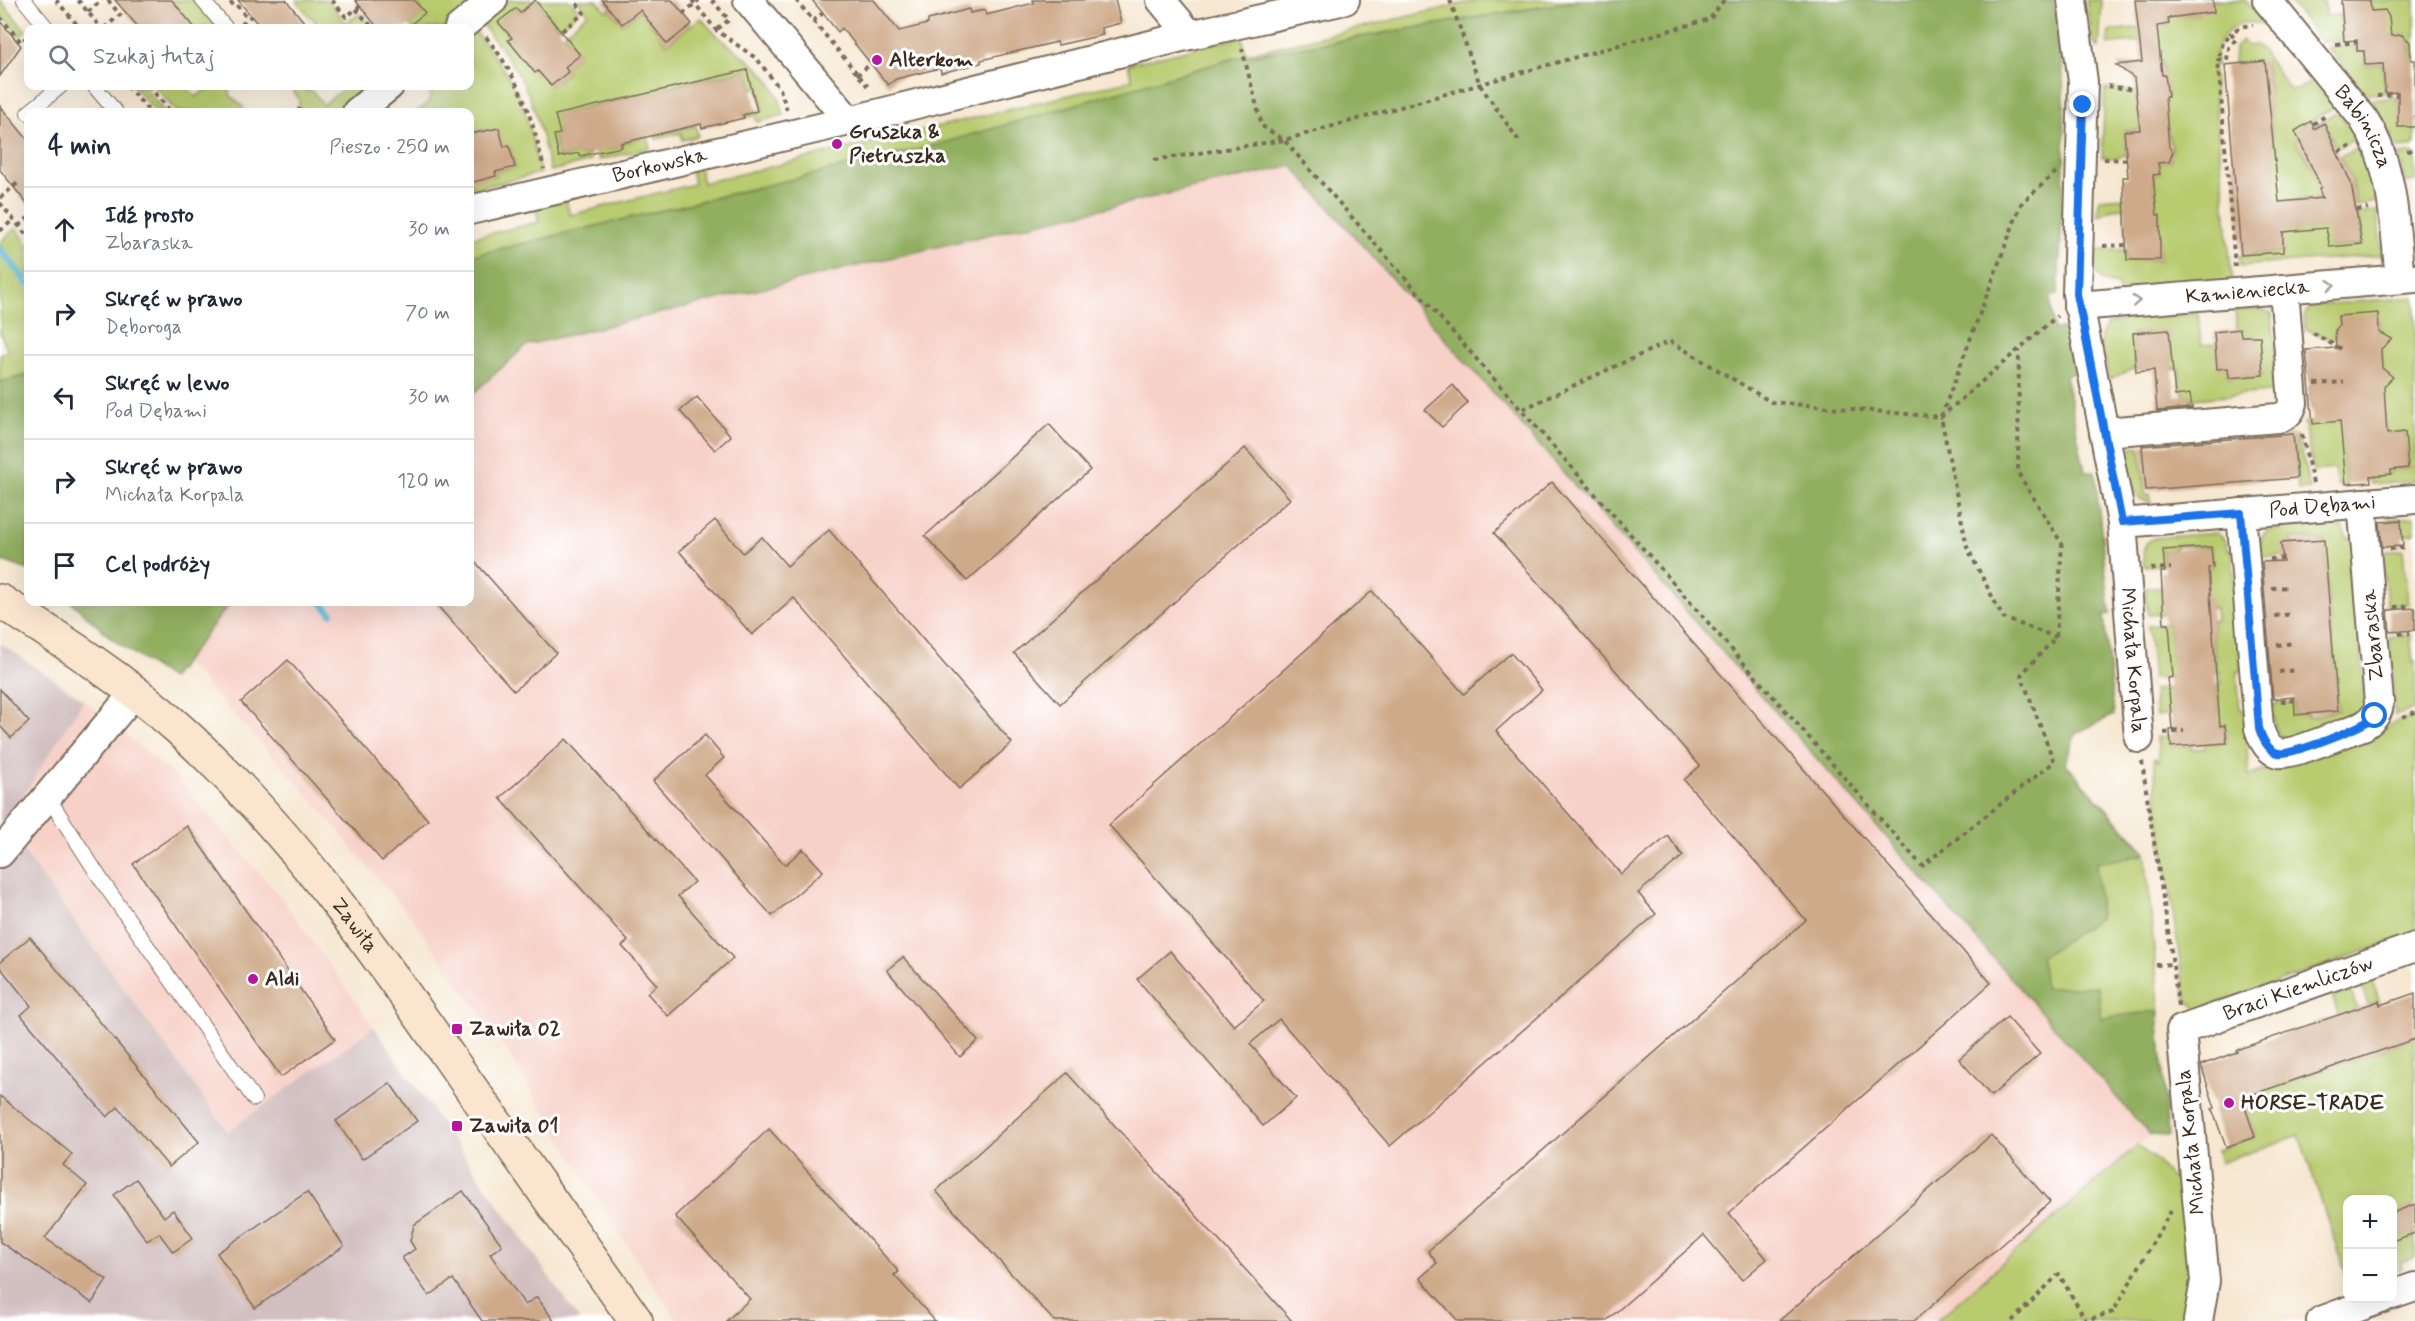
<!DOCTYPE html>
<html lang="pl">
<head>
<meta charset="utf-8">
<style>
  :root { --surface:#fff; --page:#f6f6f7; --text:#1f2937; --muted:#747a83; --line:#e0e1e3 }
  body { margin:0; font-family:Mynerve,sans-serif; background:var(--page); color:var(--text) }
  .controls { position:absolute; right:18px; bottom:18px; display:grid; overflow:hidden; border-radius:12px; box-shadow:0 6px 24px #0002 }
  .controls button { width:54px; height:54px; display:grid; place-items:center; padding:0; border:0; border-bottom:2px solid var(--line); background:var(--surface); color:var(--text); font:30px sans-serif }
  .stop { position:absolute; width:18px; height:18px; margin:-14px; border:4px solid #1a73e8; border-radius:50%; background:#fff }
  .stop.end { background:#1a73e8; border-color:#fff; box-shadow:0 2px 6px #0008 }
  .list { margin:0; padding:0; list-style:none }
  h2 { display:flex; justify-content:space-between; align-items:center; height:78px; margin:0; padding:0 24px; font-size:26px }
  h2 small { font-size:20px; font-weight:400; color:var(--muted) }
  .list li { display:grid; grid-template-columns:39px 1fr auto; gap:18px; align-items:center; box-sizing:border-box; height:84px; padding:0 24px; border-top:2px solid var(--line) }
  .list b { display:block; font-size:22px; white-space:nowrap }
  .list p { margin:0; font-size:20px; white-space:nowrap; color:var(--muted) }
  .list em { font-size:20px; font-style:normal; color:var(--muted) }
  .icon { flex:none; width:33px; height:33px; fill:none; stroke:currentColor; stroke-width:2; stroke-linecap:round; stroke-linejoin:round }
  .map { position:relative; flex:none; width:2415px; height:1321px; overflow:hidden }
  .search { position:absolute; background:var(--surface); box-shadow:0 6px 24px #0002; left:24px; top:24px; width:450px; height:66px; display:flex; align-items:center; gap:15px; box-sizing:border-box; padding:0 21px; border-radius:12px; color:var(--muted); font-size:22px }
  .panel { position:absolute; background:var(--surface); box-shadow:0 6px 24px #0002; left:24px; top:108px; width:450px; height:498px; border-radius:12px }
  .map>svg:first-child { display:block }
</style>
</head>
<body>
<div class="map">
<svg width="2415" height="1321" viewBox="0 0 2415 1321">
  <rect width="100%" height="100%" fill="#fff"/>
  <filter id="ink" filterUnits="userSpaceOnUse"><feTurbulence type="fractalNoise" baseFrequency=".0167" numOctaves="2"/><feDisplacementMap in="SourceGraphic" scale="12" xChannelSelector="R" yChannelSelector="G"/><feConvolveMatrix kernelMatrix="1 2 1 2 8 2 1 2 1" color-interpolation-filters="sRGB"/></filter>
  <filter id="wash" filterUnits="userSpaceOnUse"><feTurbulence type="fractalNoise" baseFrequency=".008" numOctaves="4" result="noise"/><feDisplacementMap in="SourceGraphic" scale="24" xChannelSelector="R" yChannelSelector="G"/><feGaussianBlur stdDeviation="1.35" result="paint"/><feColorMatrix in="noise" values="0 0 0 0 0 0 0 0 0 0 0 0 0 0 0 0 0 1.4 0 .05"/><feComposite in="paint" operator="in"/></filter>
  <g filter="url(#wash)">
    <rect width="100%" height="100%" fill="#f6e7d0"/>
    <!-- built -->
    <g fill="#f7d1c8">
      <path d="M1292,166L2150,1136L1936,1321H678L614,1225L509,1054L417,925L309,796L193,670L183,663L231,602H470V396L527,346L1016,228Z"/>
      <path d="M84,700L175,776L282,899L374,1027L229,1131L4,825Z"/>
    </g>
    <!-- industrial -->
    <path fill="#d2bfc0" d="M0,643L84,700L4,825L228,1131L374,1027L580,1321H0Z"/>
    <!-- green -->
    <g fill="#b8cb6e" stroke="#7a7a46" stroke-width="1.5">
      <path d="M0,0L26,31L20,36L0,12Z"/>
      <path d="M164,0H197L220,28H195Z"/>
      <path d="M296,0H328L346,23L360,14L372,28H319L315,25V20L309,16Z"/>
      <path d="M415,0H478L444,28H412L410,25L424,13Z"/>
      <path d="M509,0H570L579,11L559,28L535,0L520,13L516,8L499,22L512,38L509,40L535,73L538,71L551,86L568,72L565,67L579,55L564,34L588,13L578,0H597L606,11L609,9L622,24L640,10L667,44L701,18C732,58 771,59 784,115L757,122L755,115L744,118L743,115L763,110L758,88L752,89L747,70L666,88L667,94L638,101L636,95L556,115L560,134L554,136L559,157L579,153L580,156L589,154L591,161L550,171C543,142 538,112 524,85C513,62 497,43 481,23Z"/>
      <path d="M1479,0H1581L1235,58L940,144L470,256V238L539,222L535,205L565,197L570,215L694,184L691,168L699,166L703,183L1132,80L1128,64L1242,37L1246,54Z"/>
      <path d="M2086,0H2102L2099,48L2093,42Z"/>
      <path d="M2202,0H2245L2268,26C2241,14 2212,35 2216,65L2212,66L2232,282L2119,291L2118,285L2104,282L2096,273V250H2126L2127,260H2160L2159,215H2126V208L2111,209L2098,216L2099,199L2155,195L2153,175L2160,174L2157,163L2170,161L2172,150L2167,127L2140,133L2139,130L2125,131L2126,155L2116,158L2102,157L2105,88L2136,92L2137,101L2168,97L2161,60L2144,62L2140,41L2108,45L2109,31L2169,24L2168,13L2182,16L2199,14L2203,8Z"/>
      <path d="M2370,0H2415V60L2408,61L2411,54L2410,42L2406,35L2387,36L2385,10L2368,12Z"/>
      <path d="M2324,1L2325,16L2342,15L2344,41L2322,42L2290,2Z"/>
      <path d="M473,29C493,54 513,79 524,109C531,130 535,152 540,173L473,189L470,179L496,176L495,172L515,167L509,146L504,147L484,130L470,134V112H413C427,108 432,100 431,86H470V32Z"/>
      <path d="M2242,40L2247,46L2256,45L2261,49L2290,90H2297L2313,81L2334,107L2300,128L2305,135L2296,141L2313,168L2324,200L2320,198L2277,202V185L2268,95L2270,94L2265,62L2234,64L2235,48Z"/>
      <path d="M2357,45V51H2364L2365,65L2383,64L2385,93L2365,94L2327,47Z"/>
      <path d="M133,86H143L165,112H156Z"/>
      <path d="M154,86H186L196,97L210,86H233L230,88V95L244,108L237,112H177Z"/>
      <path d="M289,86H302L307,92L311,89L323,105L347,86H375L342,112H306L298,108C302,98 294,93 289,86Z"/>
      <path d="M2398,97V103L2405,102L2415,119V146L2396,148L2387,126L2370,100Z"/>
      <path d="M2338,111L2357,138L2337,148L2324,123L2315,128L2314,126Z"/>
      <path d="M696,126L698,136L682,140L681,133L656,139L655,135Z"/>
      <path d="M647,137L650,148L599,160L596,149L606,150L622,147L621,143Z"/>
      <path d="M2361,147L2369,166L2376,202L2356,206L2352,181L2340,156Z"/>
      <path d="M2415,154V181L2405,182L2399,155Z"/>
      <path d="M2377,211L2382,255L2240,266L2239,256L2283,252L2280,232L2329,227L2330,247L2362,245L2358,214Z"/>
      <path d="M16,228L28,244V375L0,382V354L8,351L0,333V242Z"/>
      <path d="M2415,297V481L2371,484L2369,472L2381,475L2391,474V470L2408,468L2405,432L2365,436L2343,453L2346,486H2338L2334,469L2313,471L2304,423L2335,421L2334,406L2311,408L2309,387L2342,384L2382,370L2378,313L2337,328L2335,331V338L2331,340L2304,328C2303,316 2305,308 2317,305Z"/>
      <path d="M2259,309L2272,313L2278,391L2193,399L2194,417L2190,395H2185L2181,389L2179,368L2172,369L2169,331L2133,333L2136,368L2109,379L2101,345V335L2109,324L2123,319L2198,313L2201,345L2215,344L2228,368L2229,378L2263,375L2237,330L2235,310Z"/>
      <path d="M2295,437H2298L2310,489L2298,490Z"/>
      <path d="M2140,447L2145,495L2150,494L2151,502L2140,499L2134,492L2126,458L2131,448Z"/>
      <path d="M2415,517V533L2402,535L2401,520L2385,522L2389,519Z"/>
      <path d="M2331,522L2342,528L2347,538H2353L2365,703L2362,711L2290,740C2271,734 2274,721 2273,704L2294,702L2295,715L2307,714L2308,717L2338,711L2324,540L2293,539L2283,556L2261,557C2260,546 2258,537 2269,530Z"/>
      <path d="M2216,533L2225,540L2228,550L2232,549L2241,671H2237L2240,709L2244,710L2249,776L2415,716V933L2199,1010L2186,1000L2158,816L2154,758L2159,761L2157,737L2178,735L2179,746H2191V749L2205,748V744L2227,743L2225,725L2215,726L2219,711L2217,685L2221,684L2220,672H2216L2212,621L2216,620L2215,608H2211L2202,568L2213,567L2211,547L2175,546V549L2163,551L2164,565L2144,566C2143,554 2141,543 2155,538Z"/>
      <path d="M2403,550L2408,604L2387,605L2382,552Z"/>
      <path d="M2166,586L2168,613L2148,615L2145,588Z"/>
      <path d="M2169,624L2174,677L2153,679L2148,626Z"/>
      <path d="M2410,635L2413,662H2415V708L2395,716L2389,637Z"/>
      <path d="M2174,688L2177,714L2156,716L2153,690Z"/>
      <path d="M2077,776L2145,851L2160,1015L2076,1046L1924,874Z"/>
      <path d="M2371,975L2379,1001L2368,1005L2359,979Z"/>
      <path d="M2348,983L2360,1017L2341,1023L2330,989Z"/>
      <path d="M2415,1035V1257L2401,1262L2402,1268L2393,1272L2392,1200H2348L2347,1278L2299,1135L2220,1163L2217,1150L2255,1137L2242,1098L2403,1043Z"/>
      <path d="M2137,1146L2156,1160L2182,1189L2188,1208L2198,1294L2186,1321H1936Z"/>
    </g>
    <!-- forest -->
    <g fill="#92af61" stroke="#666c40" stroke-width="1.5">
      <path d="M1581,0H2053C2073,97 2062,198 2058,295L2050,297L2054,330L2069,328L2080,372L2065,375L2085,472H2095L2110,614L2104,616L2114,715L2076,733L2065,763L2143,851V855L2096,863L2100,917L2041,957L2045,988L2098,986L2101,1018L2158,1011L2168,1136L2150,1135L1292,166L1016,228L527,345L470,396V256L940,144L1235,58Z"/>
      <path d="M28,375V570L0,560V382Z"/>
      <path d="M71,602H231L171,679L111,638Z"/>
    </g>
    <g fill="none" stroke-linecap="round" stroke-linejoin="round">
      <!-- stream -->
      <g stroke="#5bb8d9" stroke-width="7">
        <path d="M0,249L28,284"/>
        <path d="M321,602L331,613"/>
      </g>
    </g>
    <g id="blocks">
      <!-- building -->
      <g fill="#cfaa8a">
        <path d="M115,0H172L195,28H139Z"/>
        <path d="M238,0H286L309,28H261Z"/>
        <path d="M355,0H414L425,13L406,28H378Z"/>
        <path d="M535,0L580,55L565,67L568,72L551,86L538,71L535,73L508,40L512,38L498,22L516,8L520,13Z"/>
        <path d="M602,0H672L692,24L667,44L640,10L622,24Z"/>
        <path d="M812,0H874L899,31L928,24V20L969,9L970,13L985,10L986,15L1034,3L1033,0H1115L1121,23L1101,28L1103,35L1058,45L1057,42L981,60V63L941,73L940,68L896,79L888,85L842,28L838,32Z"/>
        <path d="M2135,0H2213L2214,12L2168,18L2169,24L2157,26L2162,75H2165L2168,97H2165L2169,147L2173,152L2169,162L2158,163L2160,174L2153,175L2157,215H2160V260H2127L2123,177H2128L2124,131L2140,130L2134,78L2116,65L2142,62Z"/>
        <path d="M2341,0H2370L2371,11L2385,10L2389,17L2391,36L2402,35L2410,42L2411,60H2415V127H2398V92L2385,93L2383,64L2365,65L2364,51H2357V40L2344,41Z"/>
        <path d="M0,21L21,46L0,76Z"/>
        <path d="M2265,61L2279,202L2322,198L2319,189L2321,187L2295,131L2311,121L2314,129L2324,123L2351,183L2362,244L2330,247L2326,228L2283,232V252L2241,255L2225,65Z"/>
        <path d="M747,70L757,111L743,115L744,118L702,128L701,124L651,136L621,143L622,147L598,152L580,156L579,153L559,157L554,135L560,134L555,115Z"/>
        <path d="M0,106L28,140V205L0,170Z"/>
        <path d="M499,128L504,147L509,145L515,167L495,172L496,176L470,183V134Z"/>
        <path d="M2378,313L2379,332L2392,339L2381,349L2382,368L2393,377L2384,386L2387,434L2405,432L2408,468L2391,470V474L2370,476L2371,482L2346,484L2340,421L2313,424L2306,350L2336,348L2335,331L2339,326L2338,316Z"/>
        <path d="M2240,329L2241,336H2260L2263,375L2229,378L2228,368L2217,369L2214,332Z"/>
        <path d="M2169,330L2175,396L2190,394L2192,408L2157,411L2154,370L2136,372L2133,333Z"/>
        <path d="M1453,385L1468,403L1442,427L1425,410Z"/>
        <path d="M697,397L731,436L715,450L680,411Z"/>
        <path d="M1049,424L1090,470L967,581L925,536Z"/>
        <path d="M2293,434L2297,478L2146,490L2142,446Z"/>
        <path d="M1245,448L1290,499L1060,704L1014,653Z"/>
        <path d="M1552,482L1991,983L1729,1213L1767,1259L1742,1280L1704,1235L1606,1321H1458L1420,1278L1437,1263L1428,1251L1806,920L1684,780L1700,766L1494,533Z"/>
        <path d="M715,520L743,553L762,537L787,566L829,530L1012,743L959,789L794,598L752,635L679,551Z"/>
        <path d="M2401,520L2403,546L2382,547L2380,522Z"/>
        <path d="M2324,540L2338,711L2295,715L2294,697L2273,699L2262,562L2283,561L2281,543Z"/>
        <path d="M2211,547L2213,567L2208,568L2220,726L2225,725L2227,743L2171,747L2170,730L2178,729H2172L2168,678L2173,677L2169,624H2164L2161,572H2165L2163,550Z"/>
        <path d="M470,556L556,653L514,691L434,602H470Z"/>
        <path d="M1372,591L1464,694L1511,653L1542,690L1496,731L1621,874L1668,836L1683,856L1638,893L1656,914L1390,1146L1279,1019L1250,1044L1296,1098L1263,1126L1137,979L1170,951L1234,1026L1264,1001L1109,825Z"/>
        <path d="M2415,608V630L2390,632L2388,610Z"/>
        <path d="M288,660L428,820L382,861L241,702Z"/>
        <path d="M0,689L29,722L11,738L0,726Z"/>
        <path d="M705,735L724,758L705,775L785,865L803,849L823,871L772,916L653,781Z"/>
        <path d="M566,739L694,882L678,896L733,958L668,1016L647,993L657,985L622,946L628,941L500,798Z"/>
        <path d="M187,826L335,1039L281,1077L133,864Z"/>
        <path d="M30,937L199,1142L169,1167L118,1107L107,1117L21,1015L31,1006L0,967V962Z"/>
        <path d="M903,957L978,1041L960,1057L887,970Z"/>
        <path d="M2415,993V1039L2242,1098L2255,1137L2226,1147L2212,1109L2215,1108L2201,1065L2237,1052L2236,1050L2379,1001L2380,1005Z"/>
        <path d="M2007,1017L2040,1054L1991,1096L1959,1059Z"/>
        <path d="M1067,1073L1292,1321H1054L936,1191Z"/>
        <path d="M390,1083L417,1121L362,1159L336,1121Z"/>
        <path d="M0,1096L72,1154L63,1165L87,1185L45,1238L107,1280L92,1303L0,1242Z"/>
        <path d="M769,1129L899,1272L894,1275L935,1321H726L750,1299L675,1216Z"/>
        <path d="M1991,1135L2050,1202L1914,1321H1779Z"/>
        <path d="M136,1179L164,1217L173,1210L193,1238L173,1252L159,1233L147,1241L114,1195Z"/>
        <path d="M463,1191L502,1245L490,1254L525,1305L537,1297L554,1321H482L453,1279L429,1296L402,1258L415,1249L410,1241L414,1225Z"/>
        <path d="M307,1192L344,1246L255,1308L217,1253Z"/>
        <path d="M2415,1204V1233L2392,1241V1213Z"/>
      </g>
    </g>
  </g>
  <g filter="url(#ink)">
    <use href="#blocks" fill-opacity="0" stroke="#7c6c5c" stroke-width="1.5"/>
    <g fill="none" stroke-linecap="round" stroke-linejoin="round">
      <!-- lane casing -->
      <g stroke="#7c6c5c" stroke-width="16">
        <g id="lane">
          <path d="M24,0L47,28"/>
          <path d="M202,0L226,28"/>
          <path d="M94,86L116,112"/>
          <path d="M28,113L61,86"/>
          <path d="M48,797L102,881L254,1099"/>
        </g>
      </g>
      <!-- street casing -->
      <g stroke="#7c6c5c" stroke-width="32">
        <g id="street">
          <path d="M748,0L849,121"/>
          <path d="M1161,0L1190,35"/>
          <path id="s1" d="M2072,0L2083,82L2077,294L2122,523L2139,738"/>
          <path id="s2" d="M2267,0L2363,118C2395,167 2394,224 2400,279"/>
          <path d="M459,28L493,0"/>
          <path d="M357,112L389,86"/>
          <path id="s3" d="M470,210L849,121L1190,35L1345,0"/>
          <path id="s4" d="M2078,306L2415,278"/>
          <path d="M2104,432L2278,418C2287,416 2291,411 2293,403L2284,289"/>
          <path d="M2241,513L2259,728C2262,738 2267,750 2278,753C2292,756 2347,731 2363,726C2373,720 2379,713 2379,702L2362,503"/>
          <path id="s5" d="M2122,523L2415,499"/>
          <path d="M0,853L135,692"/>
          <path d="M2392,1295L2415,1287"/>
          <path id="s6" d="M2198,1321L2205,1281L2181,1030L2415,947"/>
          <path d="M2321,1321L2383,1298"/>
        </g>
      </g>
      <!-- secondary casing -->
      <g stroke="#7c6c5c" stroke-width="36">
        <g id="secondary">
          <path id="s7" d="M0,601C62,640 124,680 178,728C289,828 374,949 458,1070C517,1154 577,1237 636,1321"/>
        </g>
      </g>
      <!-- path -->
      <g stroke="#7c6c5c" stroke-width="4" stroke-dasharray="4.5 4.5" stroke-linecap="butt">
        <path d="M56,0L80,28"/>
        <path d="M78,0L101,28"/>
        <path d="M108,0L120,15"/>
        <path d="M332,0L346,17L360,6"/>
        <path d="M692,0L716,30L757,59L780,89L787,110"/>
        <path d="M712,0L729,20L716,30"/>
        <path d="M796,0L870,89"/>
        <path d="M1450,0L1480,85L1519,141"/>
        <path d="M1724,0L1710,19L1284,140L1922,866L2054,762L2021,675L2056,637L2062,544L2018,473L2019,350"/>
        <path d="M230,5L234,2L248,19"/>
        <path d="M356,9L373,28"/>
        <path d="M88,12L102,0"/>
        <path d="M683,14L699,0"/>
        <path d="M0,17L21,42L28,36"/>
        <path d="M813,21L823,13"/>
        <path d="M242,24L251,16"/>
        <path d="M104,28L125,11"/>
        <path d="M562,31L584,13L574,0"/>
        <path d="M486,37C520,79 532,117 544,169"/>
        <path d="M2336,44L2357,42"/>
        <path d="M2219,56L2223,43L2231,33"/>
        <path d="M857,75L871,64"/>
        <path d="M127,86L150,112"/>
        <path d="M149,86L171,112"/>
        <path d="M2108,86L2135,90"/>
        <path d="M2377,96L2397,95"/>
        <path d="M297,109L304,112"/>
        <path d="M241,112L245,110"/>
        <path d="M2313,124L2327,115"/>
        <path d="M2407,151L2415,150"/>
        <path d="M2339,152L2351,146"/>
        <path d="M2104,159L2130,160"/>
        <path d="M1154,160L1284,140L1262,126L1242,49"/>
        <path d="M2056,172L2021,204L1941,417L1967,547L2003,618L2056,637"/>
        <path d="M0,198L19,182"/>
        <path d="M0,203L28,237"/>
        <path d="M2357,210L2368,208"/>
        <path d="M19,226L28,218"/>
        <path d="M0,231L13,220"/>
        <path d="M2103,246L2127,245"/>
        <path d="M2235,267L2218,60L2227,59L2229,48L2236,39L2231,33C2237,28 2245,25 2253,25"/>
        <path d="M2313,333L2341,349"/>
        <path d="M2315,384L2344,382"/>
        <path d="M1523,409L1670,341L1771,402L1941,417L2057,316"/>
        <path d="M2302,435L2313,483"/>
        <path d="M2390,549L2407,548"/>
        <path d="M2270,559L2287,558"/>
        <path d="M2151,569L2171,568"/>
        <path d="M2272,588L2290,587"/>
        <path d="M2394,607L2412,606"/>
        <path d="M2275,616L2292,614"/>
        <path d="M2399,634L2410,633"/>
        <path d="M2277,645L2294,643"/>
        <path d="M2279,672L2296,670"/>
        <path d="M2281,701L2299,700"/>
        <path d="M2403,717L2415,712"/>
        <path d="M2164,733L2184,731"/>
        <path d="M2142,761C2153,843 2169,924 2178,1006"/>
        <path d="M2156,965L2174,964"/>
        <path d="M2012,1321L2059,1274L2085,1319"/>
        <path d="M2083,1321L2113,1312L2171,1211"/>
      </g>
      <!-- lane -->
      <use href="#lane" stroke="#fff" stroke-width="14"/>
      <!-- street -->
      <use href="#street" stroke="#fff" stroke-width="28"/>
      <!-- secondary -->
      <use href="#secondary" stroke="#fbe5cf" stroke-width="33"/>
    </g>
    <!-- one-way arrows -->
    <defs><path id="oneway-chevron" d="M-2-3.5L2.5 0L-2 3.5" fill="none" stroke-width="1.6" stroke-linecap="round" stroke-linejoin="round" transform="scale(1.5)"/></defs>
    <g stroke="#a79f9a">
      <use href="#oneway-chevron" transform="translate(2331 285) rotate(-5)"/>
      <use href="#oneway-chevron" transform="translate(2136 301) rotate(-4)"/>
    </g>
  </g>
  <g fill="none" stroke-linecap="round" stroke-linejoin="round" filter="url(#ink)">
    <!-- route -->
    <path stroke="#1a73e8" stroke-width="8" d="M2083,105L2077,294L2122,522L2241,513L2259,728C2262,738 2267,750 2278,753C2291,756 2366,726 2375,716"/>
  </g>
  <!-- markers -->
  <g fill="#b5179e" stroke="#fff" stroke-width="2">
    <circle cx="877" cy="60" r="6"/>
    <circle cx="837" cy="144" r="6"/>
    <circle cx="253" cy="979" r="6"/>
    <rect x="451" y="1023" width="12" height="12" rx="3"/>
    <circle cx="2229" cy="1103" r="6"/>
    <rect x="451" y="1120" width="12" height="12" rx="3"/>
  </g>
  <g text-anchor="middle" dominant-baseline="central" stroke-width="6" stroke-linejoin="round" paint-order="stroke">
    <!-- poi labels -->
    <g font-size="21" font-weight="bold" fill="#3b2a1e" stroke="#fff" text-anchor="start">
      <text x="889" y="60">Alterkom</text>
      <text x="849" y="132">Gruszka &amp;<tspan x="849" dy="24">Pietruszka</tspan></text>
      <text x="265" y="979">Aldi</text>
      <text x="469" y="1029">Zawiła 02</text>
      <text x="2241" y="1103">HORSE-TRADE</text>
      <text x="469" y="1126">Zawiła 01</text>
    </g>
    <!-- street labels -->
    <g font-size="21" fill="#3b2a1e" stroke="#fff">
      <text stroke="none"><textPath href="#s2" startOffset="160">Babinicza</textPath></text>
      <text stroke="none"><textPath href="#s3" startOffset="195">Borkowska</textPath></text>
      <text stroke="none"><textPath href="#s4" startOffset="170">Kamieniecka</textPath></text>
      <text stroke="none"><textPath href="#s5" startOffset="201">Pod Dębami</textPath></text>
      <text transform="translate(2373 635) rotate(-95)">Zbaraska</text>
      <text stroke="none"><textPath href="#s1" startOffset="666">Michała Korpala</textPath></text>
      <text stroke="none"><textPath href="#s7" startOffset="484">Zawiła</textPath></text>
      <text stroke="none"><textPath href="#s6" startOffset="417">Braci Kiemliczów</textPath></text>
      <text transform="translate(2191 1142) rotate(-96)">Michała Korpala</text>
    </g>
  </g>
</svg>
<div class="controls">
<button>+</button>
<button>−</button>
</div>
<div class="stop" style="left:2375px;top:716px"></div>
<div class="stop end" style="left:2083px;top:105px"></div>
<div class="search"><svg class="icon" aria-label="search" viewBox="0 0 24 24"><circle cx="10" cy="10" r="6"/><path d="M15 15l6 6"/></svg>Szukaj tutaj</div>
<section class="panel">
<h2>4 min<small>Pieszo · 250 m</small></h2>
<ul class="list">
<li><svg class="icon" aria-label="ahead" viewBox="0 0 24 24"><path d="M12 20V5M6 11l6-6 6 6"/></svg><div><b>Idź prosto</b><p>Zbaraska</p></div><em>30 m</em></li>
<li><svg class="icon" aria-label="right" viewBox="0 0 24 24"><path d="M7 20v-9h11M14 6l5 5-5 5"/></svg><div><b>Skręć w prawo</b><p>Dęboroga</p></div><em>70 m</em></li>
<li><svg class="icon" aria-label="left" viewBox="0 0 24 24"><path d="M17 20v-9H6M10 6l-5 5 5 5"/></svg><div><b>Skręć w lewo</b><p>Pod Dębami</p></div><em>30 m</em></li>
<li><svg class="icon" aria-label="right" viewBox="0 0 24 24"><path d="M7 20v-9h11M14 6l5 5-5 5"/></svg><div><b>Skręć w prawo</b><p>Michała Korpala</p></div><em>120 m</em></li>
<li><svg class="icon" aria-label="arrive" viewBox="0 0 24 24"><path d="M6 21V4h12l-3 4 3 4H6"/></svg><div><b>Cel podróży</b></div></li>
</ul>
</section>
</div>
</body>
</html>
